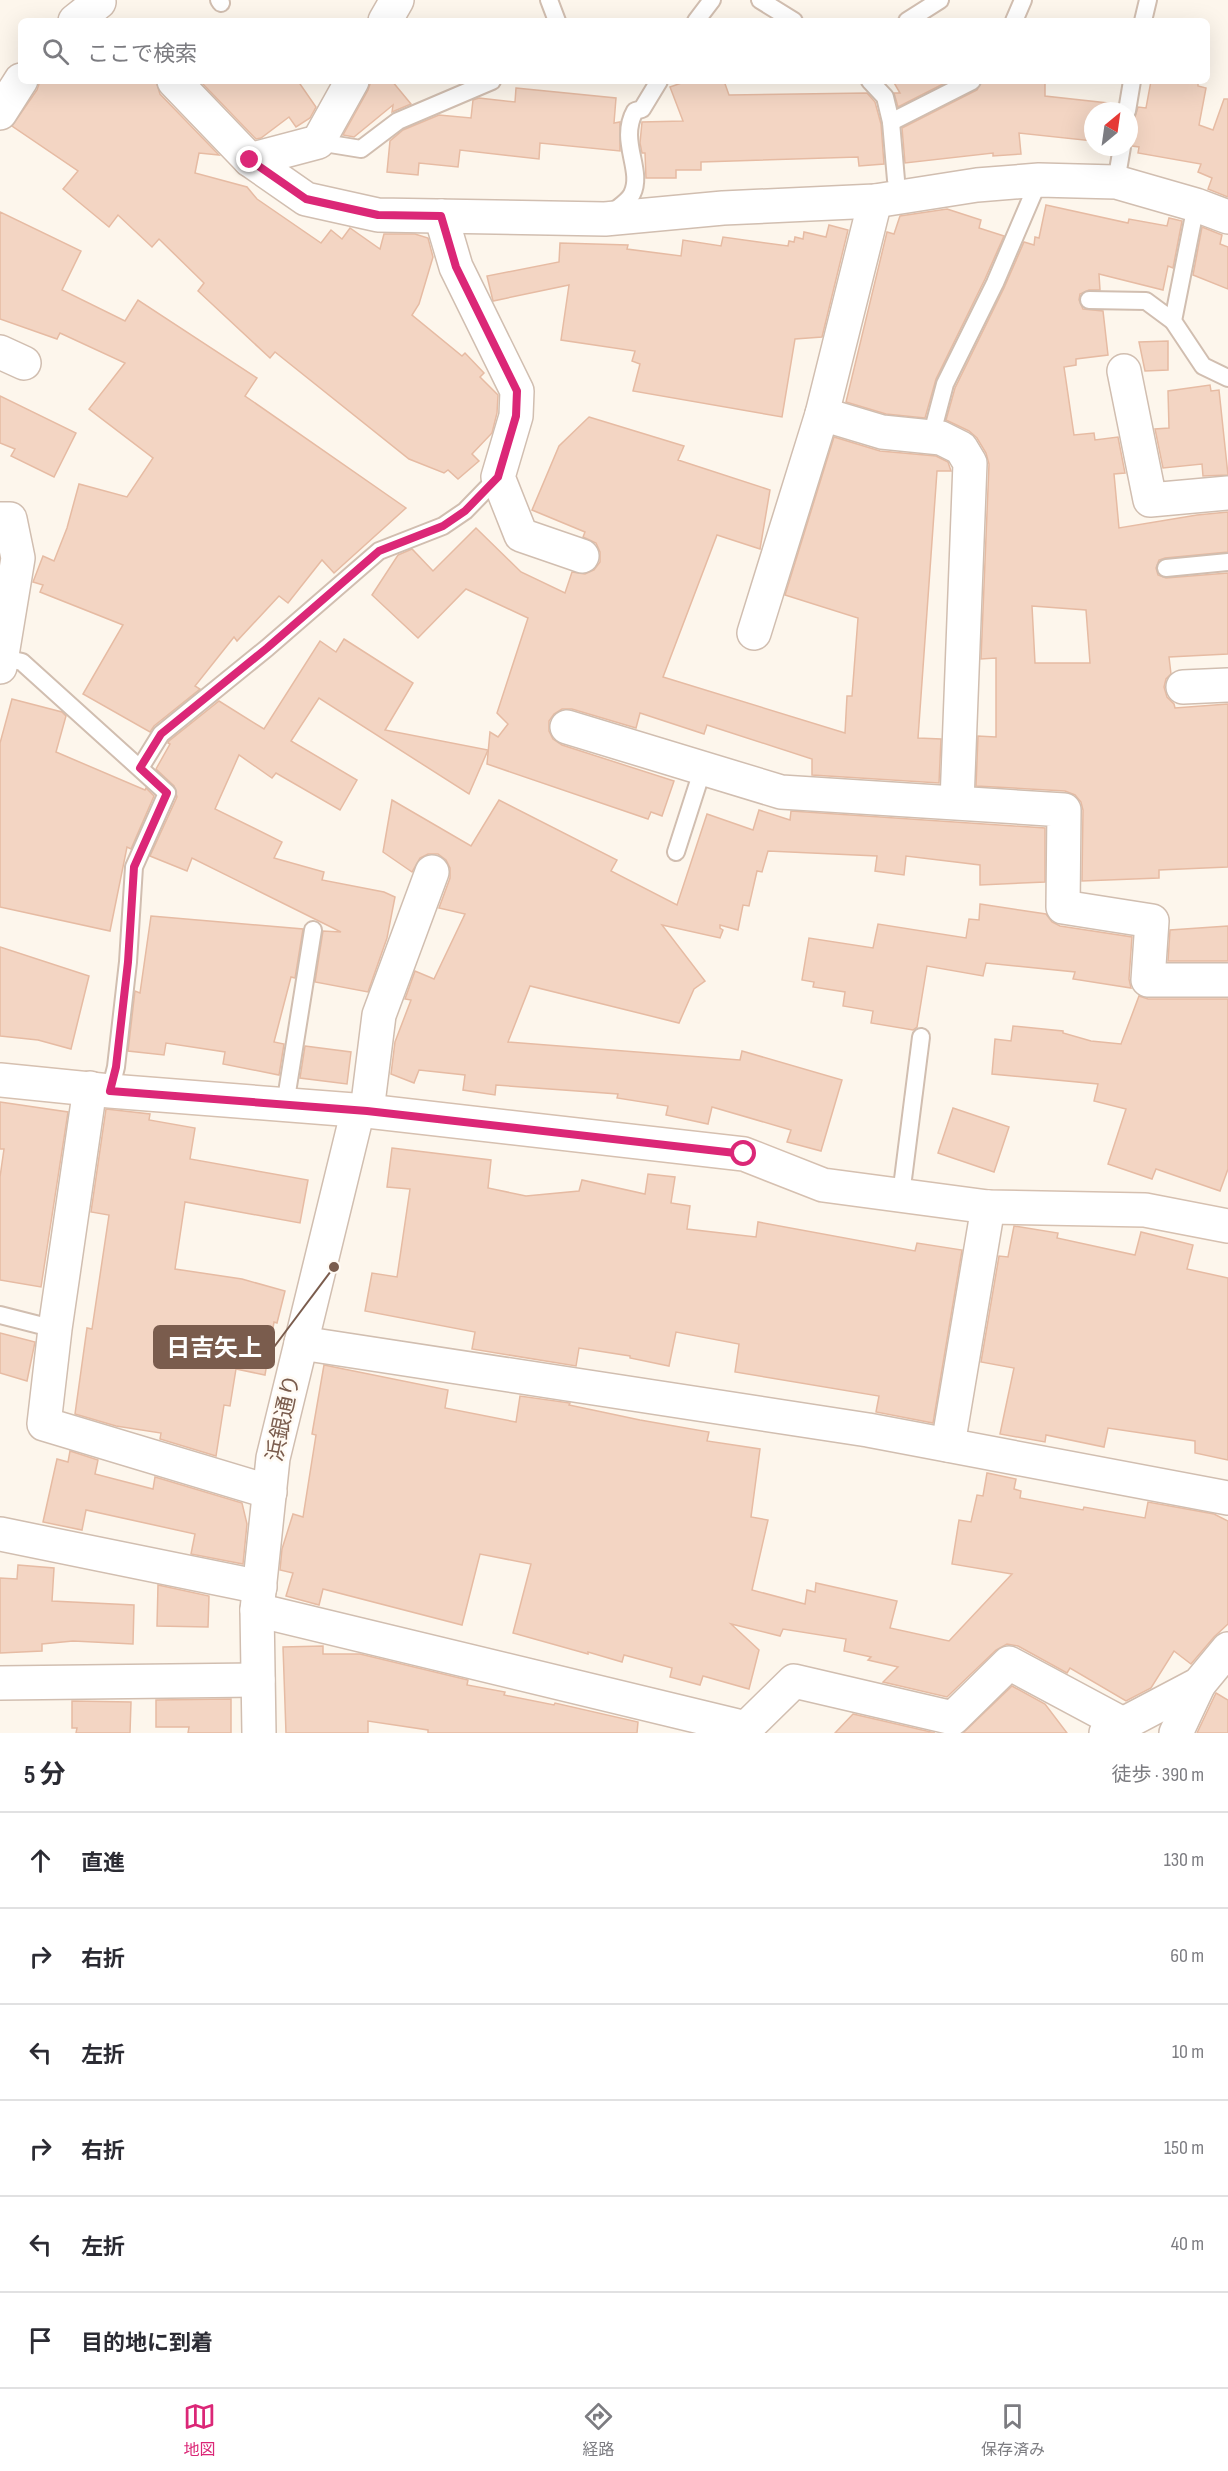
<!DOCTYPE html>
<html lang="ja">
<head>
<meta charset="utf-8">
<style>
  :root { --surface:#fff; --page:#f7f7f7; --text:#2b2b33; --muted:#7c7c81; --line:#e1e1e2; --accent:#db2777 }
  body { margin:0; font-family:"Sofia Sans Condensed","Noto Sans JP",sans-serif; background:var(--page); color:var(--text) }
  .compass { position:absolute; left:1084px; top:102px; width:54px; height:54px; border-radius:50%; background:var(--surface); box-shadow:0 6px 24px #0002; rotate:29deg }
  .stop { position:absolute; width:18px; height:18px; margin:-14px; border:4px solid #db2777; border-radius:50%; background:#fff }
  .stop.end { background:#db2777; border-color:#fff; box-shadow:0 2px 6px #0008 }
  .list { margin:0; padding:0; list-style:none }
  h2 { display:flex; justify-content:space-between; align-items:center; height:78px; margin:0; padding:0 24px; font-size:26px }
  h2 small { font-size:20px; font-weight:400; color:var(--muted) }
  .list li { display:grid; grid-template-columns:39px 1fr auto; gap:18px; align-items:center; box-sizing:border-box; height:96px; padding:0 24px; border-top:2px solid var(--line) }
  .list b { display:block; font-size:22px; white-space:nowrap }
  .list em { font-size:20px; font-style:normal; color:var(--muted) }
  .icon { flex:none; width:33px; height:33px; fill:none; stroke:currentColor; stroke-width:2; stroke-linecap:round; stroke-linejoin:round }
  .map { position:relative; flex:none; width:1228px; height:1733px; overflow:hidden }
  .search { position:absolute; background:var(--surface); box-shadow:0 6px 24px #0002; left:18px; right:18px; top:18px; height:66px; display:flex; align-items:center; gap:15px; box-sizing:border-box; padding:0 21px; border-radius:9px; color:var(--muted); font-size:22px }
  .sheet { height:654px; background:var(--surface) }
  nav { display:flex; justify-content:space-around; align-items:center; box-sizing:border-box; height:84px; border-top:2px solid var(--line); background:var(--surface); font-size:16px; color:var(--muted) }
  nav a { display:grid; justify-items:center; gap:3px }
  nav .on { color:var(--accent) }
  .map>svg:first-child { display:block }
</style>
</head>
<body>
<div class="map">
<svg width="1228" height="1733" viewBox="0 0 1228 1733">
  <rect width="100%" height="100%" fill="#fdf6ec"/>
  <!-- building -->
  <g fill="#f3d5c3" stroke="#e6bba3" stroke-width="1.5" fill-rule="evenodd">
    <path d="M40,81H156L160,94L219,155L199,153L195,173L247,187L257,199L321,243L331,230L342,239L350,228L380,249L384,234H415L428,238L433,257L419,304L412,315L462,356L465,353L484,373L480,377L498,395L497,413L492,433L472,454L479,461L458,479L448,470L444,473L409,459L275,352L270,358L198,291L204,283L159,239L152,247L118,215L109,227L63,189L78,171L12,126L37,90Z"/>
    <path d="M200,81H298L316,107L310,118L296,127L289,117L261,138L256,139Z"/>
    <path d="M371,81H392L411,104L392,112L393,105L354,137L343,135L368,90Z"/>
    <path d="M687,81H724L729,95L867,93L875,102L881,124L884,164L859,166L858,157L701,162V170H676V178H646L645,153H642L640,143L642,122L683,121L670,87Z"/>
    <path d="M893,81H949L898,107L894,93H900Z"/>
    <path d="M982,81H1045V96L1117,104V111H1093V141L1019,133L1021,154L993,156V153L905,163L902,128L977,90Z"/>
    <path d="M1151,81H1198V86L1206,88L1199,125L1213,130L1224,99H1228V197L1208,189L1212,178L1198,172L1201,164L1138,153L1139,147L1132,146L1129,139V121L1135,117L1138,107L1146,108Z"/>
    <path d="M516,88L616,98L614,123L620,122V151L540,143L539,159L460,150L458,167L419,163L418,175L387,172L390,141L403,130L439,115L471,118L473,100L479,98L515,102Z"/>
    <path d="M1046,205L1128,223L1129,219L1167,226L1169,218L1182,221L1173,268L1168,266L1163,290L1099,274L1100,290H1089L1080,294L1079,300L1083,309L1103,311L1108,355L1076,359V365L1064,367L1074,435L1094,433L1095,440L1118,437L1125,473L1114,474L1119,528L1197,515L1228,512V552L1165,558L1159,560L1156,568L1158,575L1166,578L1228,573V654L1169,657L1171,674L1166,679L1164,687L1167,697L1174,704L1175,708L1228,704V867L1159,870V878L1082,881L1083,810L1081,802L1075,795L1065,791L976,786L978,736L996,737V658L981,659L989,464L986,453L977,438L969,431L946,420L955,388L1004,288L1024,242L1034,245L1035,237L1039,238ZM1032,606L1086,610L1090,663H1035Z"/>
    <path d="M947,209L981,220L979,228L1004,236L985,279L936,379L925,418L886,414L846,402L887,232L894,234L900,216Z"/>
    <path d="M0,212L81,251L62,290L125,321L138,300L257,378L245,396L406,508L334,573L322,560L288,603L279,596L237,641L234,637L195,686L200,689L154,726L150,732L83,694L123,625L40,592L43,585L33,582L43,556L54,561L67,528L79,484L127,497L153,458L89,409L125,363L60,333L57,339L0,319Z"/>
    <path d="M829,225L848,230L822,337L795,339L782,417L633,391L640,364L632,361L635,351L561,340L569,285L493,301L487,276L559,262L560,243L628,245L627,249L681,256L683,240L721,246L723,237L788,246L789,241L794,242L795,237L803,239L804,232L826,237Z"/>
    <path d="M1202,227L1222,235L1220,244L1228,247V289L1193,275Z"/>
    <path d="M1168,341V370L1145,371L1139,342Z"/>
    <path d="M1210,385L1211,391L1219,390L1228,475L1203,476L1202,464L1163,468L1155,429L1169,428L1168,391Z"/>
    <path d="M0,396L76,433L54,477L11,456L15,449L0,443Z"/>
    <path d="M589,417L684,446L678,460L770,490L760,549L717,535L663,677L845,733L847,696H852L858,618L785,595L834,437L880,451L936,456L948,462L951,471H937L918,738L941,739L939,783L812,775V759L707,725L704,734L640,713L636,728L572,709H562L554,714L549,721V731L553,739L562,745L674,781L662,816L651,812L648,819L487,764L490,732L498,737L508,724L497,713L528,618L466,589L418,638L372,595L398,555L412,549L433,571L476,528L521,572L565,593L572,572L585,574L594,570L600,562V552L596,543L583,537L585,532L532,510L559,446Z"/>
    <path d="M344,639L413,683L385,730L488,750L469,794L319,698L291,741L357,780L340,810L276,773L272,778L239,755L215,809L282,842L274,858L324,872L322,880L384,892L395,897L387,938L368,992L315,982L323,931L341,932L192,858L187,871L150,856L177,797L174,786L156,769L170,744L168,743L169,741L219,701L264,729L320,641L336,652Z"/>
    <path d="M12,699L62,712L66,716L56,752L145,790L146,788L154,796L131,849L127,847L110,931L0,907V743Z"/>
    <path d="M392,800L471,846L499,800L617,860L611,871L677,905L707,814L753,830L759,810L790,820L791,811L1045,828V882L980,885V865L906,856L904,875L875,871L877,856L768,851L762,872L757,871L749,906L743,905L738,930L720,925V928L723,930L720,938L662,925L705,981L694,989L679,1023L530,986L508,1042L740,1060L742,1051L842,1080L821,1151L787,1142L791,1130L712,1107L708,1124L666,1115L668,1106L617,1098L618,1094L496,1085L495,1095L463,1090L465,1075L419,1070L414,1083L391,1074L395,1042L411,1000L405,999L415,971L434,979L465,914L439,908L450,878V868L446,860L438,854H428L420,858L412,872L383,852Z"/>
    <path d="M980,904L1046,914L1052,922L1060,926L1132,937L1129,979L1131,988L1073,979L1075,972L986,963L983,976L927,966L917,1027L913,1030L871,1023L873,1011L843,1006L845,992L813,987L814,982L802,980L809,938L873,948L878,924L966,938L969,919L979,920Z"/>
    <path d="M151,916L303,929L295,978L291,977L274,1042L284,1044L279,1075L223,1064L225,1052L166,1043L164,1055L128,1051L135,991L140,993Z"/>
    <path d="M1228,926V961H1168L1170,930Z"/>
    <path d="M0,947L89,976L71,1049L38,1040L0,1036Z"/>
    <path d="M1139,996L1148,999H1228V1169L1220,1191L1156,1169L1152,1179L1108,1164L1126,1109L1094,1101L1098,1084L992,1074L995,1039L1011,1041L1013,1026L1063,1031V1033L1091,1041L1121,1044Z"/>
    <path d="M305,1046L351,1052L347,1084L300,1078Z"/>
    <path d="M0,1102L68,1112L41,1287L0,1280V1177L4,1149H0Z"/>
    <path d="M953,1108L1009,1127L994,1172L938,1153Z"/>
    <path d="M106,1109L150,1114L149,1120L195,1128L190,1159L308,1180L300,1223L185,1202L175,1269L242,1279L285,1291L277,1323L274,1322L265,1375L236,1369L230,1406L224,1405L216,1456L160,1439L161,1433L116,1426L75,1414L87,1328L92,1329L109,1215L91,1212Z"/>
    <path d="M392,1148L491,1160L488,1188L526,1196L579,1191L582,1180L645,1194L648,1174L675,1177L671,1203L690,1206L687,1229L756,1237L758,1222L915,1251L917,1243L962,1250L933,1423L876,1412L879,1396L735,1372L739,1344L676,1332L669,1366L630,1358V1356L579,1348L576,1366L472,1349L475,1332L365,1311L372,1273L397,1277L410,1189L387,1187Z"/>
    <path d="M1014,1226L1058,1233L1057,1238L1135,1255L1141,1232L1193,1245L1187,1269L1228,1278V1460L1195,1453V1441L1108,1428L1104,1447L1046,1435L1045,1442L1000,1434L1014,1368L981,1362L999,1256L1008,1257Z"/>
    <path d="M0,1333L35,1342L27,1381L0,1373Z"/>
    <path d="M324,1365L448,1390L445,1408L516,1422L520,1396L570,1403L569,1405L640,1420L709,1432L707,1441L760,1449L751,1517L768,1520L752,1590L805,1604L807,1590L815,1592L816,1583L897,1601L890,1628L949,1641L1012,1574L952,1564L959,1520L971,1522L977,1495L983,1496L987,1473L1016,1479L1014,1489L1021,1491L1020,1498L1083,1510L1084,1507L1145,1518L1148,1502L1214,1514L1228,1521V1624L1214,1637L1191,1664L1174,1651L1151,1688L1126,1701L1070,1668L1067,1673L1018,1646L1007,1644L996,1650L947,1697L883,1682L898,1667L868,1660L871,1657L844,1651L846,1639L783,1629L780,1636L731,1624L759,1650L749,1689L703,1676L700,1685L670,1677L672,1668L624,1655L622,1662L588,1652V1654L513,1633L531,1564L480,1554L462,1625L323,1589L319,1605L286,1596L293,1573L280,1570L282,1549L293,1514L303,1517L316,1435L312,1434Z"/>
    <path d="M70,1451L98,1460L95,1474L153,1489L155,1477L242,1503L247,1524L243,1564L191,1554L195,1534L86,1510L82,1530L43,1522L57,1459L68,1462Z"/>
    <path d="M18,1565L54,1568L52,1601L134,1605L133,1644L73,1641L42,1644V1651L0,1653V1578L17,1579Z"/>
    <path d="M158,1585L209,1596L208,1627L157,1626Z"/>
    <path d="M323,1646V1654H360L468,1680L467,1685L505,1692L504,1695L554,1705L555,1703L638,1722L637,1733H428V1730L368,1721V1733H286L283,1647Z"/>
    <path d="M1012,1686L1045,1704L1067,1733H963Z"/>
    <path d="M1216,1693L1228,1700V1733H1197Z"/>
    <path d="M231,1699V1733H188L189,1727H156V1700Z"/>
    <path d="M72,1701L131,1702L130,1733H76L77,1728H72Z"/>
    <path d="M853,1714L935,1733H835Z"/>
  </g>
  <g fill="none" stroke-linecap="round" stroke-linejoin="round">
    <!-- lane casing -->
    <g stroke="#d1beb0" stroke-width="20">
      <g id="lane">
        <path d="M219,0L221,3"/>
        <path d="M549,0L557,21"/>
        <path d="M760,0L794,21"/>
        <path d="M696,21L712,0"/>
        <path d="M907,21L940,0"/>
        <path d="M1014,21L1023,0"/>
        <path d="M1143,21L1148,0"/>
        <path d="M870,81L885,97L891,122L896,180"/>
        <path d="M1127,111L1132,81"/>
        <path d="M891,122L972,81"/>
        <path d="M318,142L361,149L398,121L492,81"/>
        <path d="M1116,182L1122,147"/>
        <path d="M1196,205L1173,321L1203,366L1228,378"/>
        <path d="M611,214C617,208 628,202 632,194C644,170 618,141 635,111L642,109L659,81"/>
        <path d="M1089,300L1146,301L1173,321"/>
        <path d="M931,437L945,384L995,283L1039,180"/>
        <path d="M1166,568L1228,562"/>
        <path d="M0,657L22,662L167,793L134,867L128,962L116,1067L110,1091"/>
        <path d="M140,768L161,734L267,648L379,551L443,526L465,511L498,477"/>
        <path d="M676,852L703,768"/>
        <path d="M285,1105L313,930"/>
        <path d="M901,1195L921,1037"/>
        <path d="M0,1315L55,1329"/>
      </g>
    </g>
    <!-- street casing -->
    <g stroke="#d1beb0" stroke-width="36">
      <g id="street">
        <path d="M75,21L99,2"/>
        <path d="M385,21L397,0"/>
        <path d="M174,81L250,160L306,199L378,215L605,219L723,208L875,201L977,185L1039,180L1116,182L1196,205L1228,217"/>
        <path d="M0,113L21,80"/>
        <path d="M250,160L318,142L352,81"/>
        <path d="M441,216L456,267L517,391L516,416L498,477L521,535L582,556"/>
        <path d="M0,352L24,363"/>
        <path d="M1124,371L1150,500L1228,493"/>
        <path d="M822,414L882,432L941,438L961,448L970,463L957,802"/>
        <path d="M0,519H10L18,558L0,667"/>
        <path d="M754,633L822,414L875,201"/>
        <path d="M1183,687L1228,685"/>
        <path d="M567,727L781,792L1064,810L1063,907L1152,921L1148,980H1228"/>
        <path d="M90,1088L55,1329L44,1424L270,1492"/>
        <path d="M367,1111L379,1015L432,872"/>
        <path d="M301,1343L868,1430L1228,1498"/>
        <path d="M948,1445L988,1207"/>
        <path d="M0,1534L260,1587"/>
        <path d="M257,1610L746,1728L740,1733"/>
        <path d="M0,1683L258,1680"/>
        <path d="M746,1728L794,1681L953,1718L1009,1663L1121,1723"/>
        <path d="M259,1733L257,1610L273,1458L358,1110"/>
        <path d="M1106,1733L1199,1684L1228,1649"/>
        <path d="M1176,1733L1199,1684"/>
      </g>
    </g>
    <!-- secondary casing -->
    <g stroke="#d6c0b0" stroke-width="36">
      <path id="secondary" d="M0,1080L110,1091L367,1111L744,1154L823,1185L988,1207L1145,1210L1228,1226"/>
    </g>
    <!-- lane -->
    <use href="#lane" stroke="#fff" stroke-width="16"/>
    <!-- street -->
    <use href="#street" stroke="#fff" stroke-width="33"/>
    <!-- secondary -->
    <use href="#secondary" stroke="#fff" stroke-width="33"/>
  </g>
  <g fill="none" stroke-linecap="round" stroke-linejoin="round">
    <!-- route -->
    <path stroke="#db2777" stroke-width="8" d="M250,160L306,199L378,215L441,216L456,267L517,391L516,416L498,477L465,511L443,526L379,551L267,648L161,734L140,768L167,793L134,867L128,962L116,1067L110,1091L367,1111L744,1154"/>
  </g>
  <g text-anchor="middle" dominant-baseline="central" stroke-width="5" stroke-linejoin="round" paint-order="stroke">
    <!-- street labels -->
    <g font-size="22" fill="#7a5c4d" stroke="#fffaf3">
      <text transform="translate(284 1418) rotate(-78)">浜銀通り</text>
    </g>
  </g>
  <!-- callouts -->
  <path fill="none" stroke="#7a5c4d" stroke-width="2" d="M334 1267L274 1347"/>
  <circle fill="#7a5c4d" stroke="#fffaf3" stroke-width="2" cx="334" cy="1267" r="6"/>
  <rect fill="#7a5c4d" stroke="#7a5c4d" stroke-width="2" x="154" y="1326" width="120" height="42" rx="6"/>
  <g font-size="24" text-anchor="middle" font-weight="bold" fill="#fff">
    <text x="214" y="1356">日吉矢上</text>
  </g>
</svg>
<svg class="compass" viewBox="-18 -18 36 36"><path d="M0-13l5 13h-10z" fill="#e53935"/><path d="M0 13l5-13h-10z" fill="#7c7c81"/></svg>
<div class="stop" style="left:744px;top:1154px"></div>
<div class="stop end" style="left:250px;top:160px"></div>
<div class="search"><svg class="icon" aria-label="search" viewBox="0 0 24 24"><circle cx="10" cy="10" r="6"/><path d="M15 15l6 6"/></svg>ここで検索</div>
</div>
<section class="sheet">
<h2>5 分<small>徒歩 · 390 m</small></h2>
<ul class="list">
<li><svg class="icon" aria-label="ahead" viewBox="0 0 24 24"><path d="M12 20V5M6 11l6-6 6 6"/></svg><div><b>直進</b></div><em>130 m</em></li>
<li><svg class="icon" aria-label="right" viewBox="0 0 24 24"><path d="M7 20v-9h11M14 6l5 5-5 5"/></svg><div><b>右折</b></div><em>60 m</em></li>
<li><svg class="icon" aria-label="left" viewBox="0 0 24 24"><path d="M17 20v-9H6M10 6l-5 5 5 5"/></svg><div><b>左折</b></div><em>10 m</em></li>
<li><svg class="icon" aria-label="right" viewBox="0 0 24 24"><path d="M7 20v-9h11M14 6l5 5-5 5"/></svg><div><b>右折</b></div><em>150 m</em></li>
<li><svg class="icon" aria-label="left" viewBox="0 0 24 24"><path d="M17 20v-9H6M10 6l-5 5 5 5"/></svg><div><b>左折</b></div><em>40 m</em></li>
<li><svg class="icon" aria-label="arrive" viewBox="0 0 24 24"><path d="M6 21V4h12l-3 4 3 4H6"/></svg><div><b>目的地に到着</b></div></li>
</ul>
</section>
<nav>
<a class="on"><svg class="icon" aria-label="map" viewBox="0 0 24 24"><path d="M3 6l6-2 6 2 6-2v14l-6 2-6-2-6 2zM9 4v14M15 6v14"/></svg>地図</a>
<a><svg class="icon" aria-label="directions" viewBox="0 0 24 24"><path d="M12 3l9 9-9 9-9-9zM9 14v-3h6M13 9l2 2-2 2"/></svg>経路</a>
<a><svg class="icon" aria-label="saved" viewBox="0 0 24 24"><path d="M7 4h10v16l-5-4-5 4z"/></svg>保存済み</a>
</nav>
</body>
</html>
